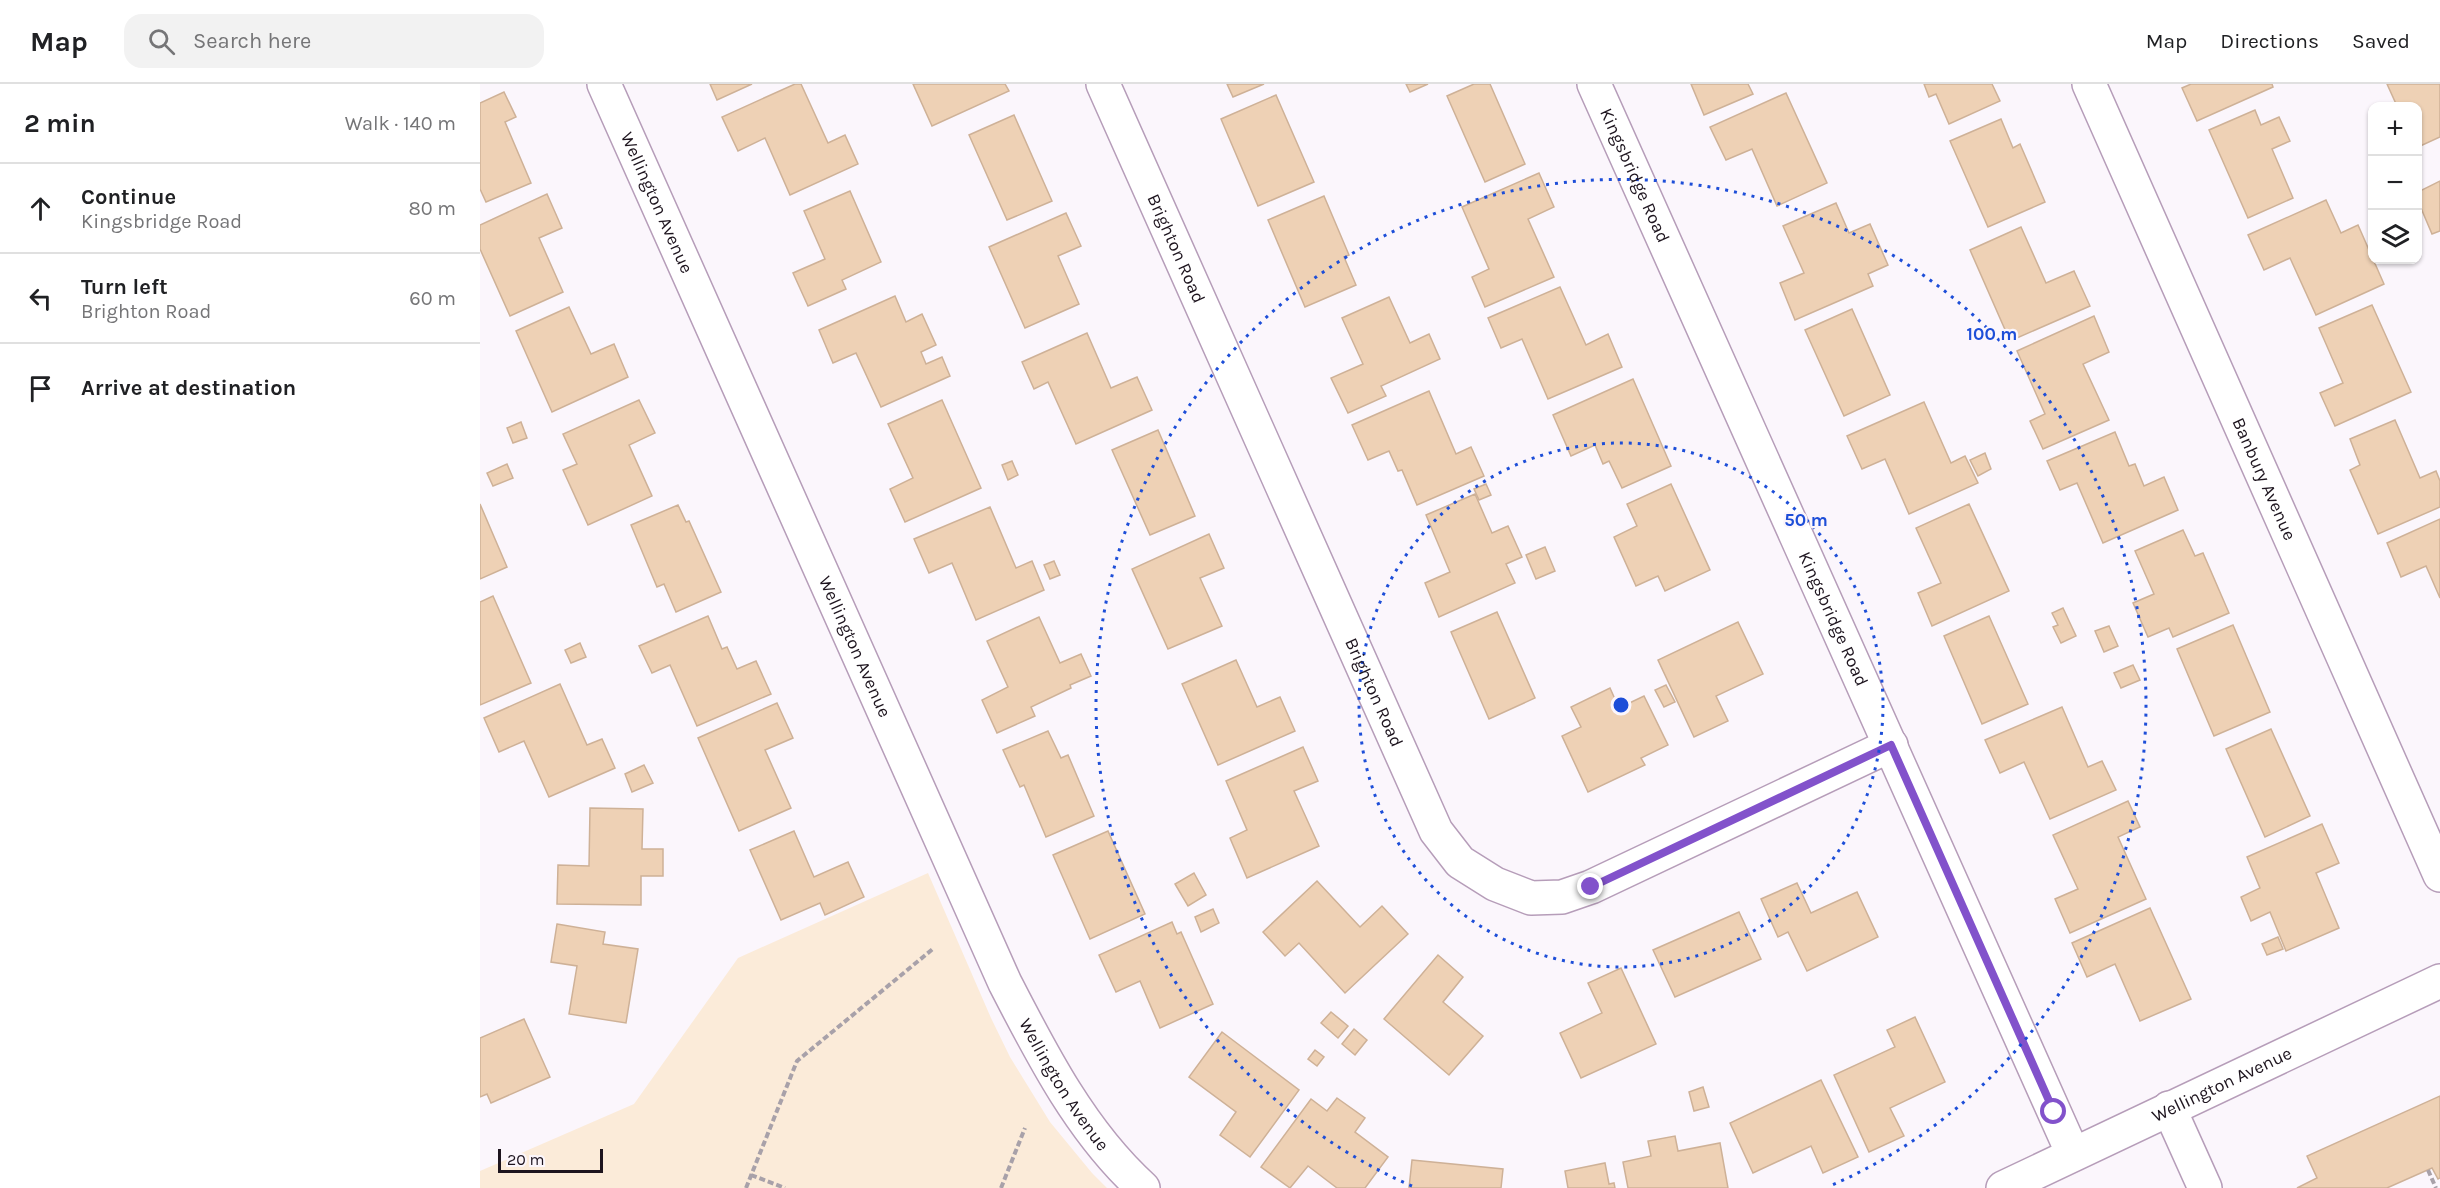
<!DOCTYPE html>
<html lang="en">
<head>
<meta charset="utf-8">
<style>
  :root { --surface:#fff; --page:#f2f2f2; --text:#202124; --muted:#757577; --line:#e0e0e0 }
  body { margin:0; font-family:Karla,sans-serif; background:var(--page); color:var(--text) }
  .controls { position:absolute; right:18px; top:18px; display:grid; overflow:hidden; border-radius:12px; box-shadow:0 2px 4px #0004 }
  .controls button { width:54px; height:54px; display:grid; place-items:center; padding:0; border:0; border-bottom:2px solid var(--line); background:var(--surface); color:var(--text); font:30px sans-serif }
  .scale { position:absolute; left:18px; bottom:15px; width:105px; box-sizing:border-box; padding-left:6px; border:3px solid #1d141e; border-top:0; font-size:16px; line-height:21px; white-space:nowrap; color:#1d141e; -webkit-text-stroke:4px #fbf6fc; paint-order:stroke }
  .stop { position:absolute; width:18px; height:18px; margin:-14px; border:4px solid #8252cb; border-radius:50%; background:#fff }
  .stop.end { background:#8252cb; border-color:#fff; box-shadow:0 2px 6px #0008 }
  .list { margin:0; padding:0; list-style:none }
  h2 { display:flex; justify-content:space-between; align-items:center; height:78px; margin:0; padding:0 24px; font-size:26px }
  h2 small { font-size:20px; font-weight:400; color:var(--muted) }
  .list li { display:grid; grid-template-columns:39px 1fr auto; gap:18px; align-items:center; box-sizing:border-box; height:90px; padding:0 24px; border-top:2px solid var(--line) }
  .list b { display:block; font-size:22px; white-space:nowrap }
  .list p { margin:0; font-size:20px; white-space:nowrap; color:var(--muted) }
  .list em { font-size:20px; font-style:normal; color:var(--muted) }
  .icon { flex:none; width:33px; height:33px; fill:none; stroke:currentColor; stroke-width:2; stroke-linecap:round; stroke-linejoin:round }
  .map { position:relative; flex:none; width:1960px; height:1104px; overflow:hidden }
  header { display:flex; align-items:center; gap:36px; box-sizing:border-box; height:84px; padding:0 30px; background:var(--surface); border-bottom:2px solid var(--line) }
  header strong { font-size:28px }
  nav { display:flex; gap:33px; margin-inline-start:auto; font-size:21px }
  .search { width:420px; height:54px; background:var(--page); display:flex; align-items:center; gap:15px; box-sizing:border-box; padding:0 21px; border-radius:18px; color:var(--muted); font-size:22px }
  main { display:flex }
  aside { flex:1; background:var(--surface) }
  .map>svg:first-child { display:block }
</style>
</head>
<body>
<header>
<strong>Map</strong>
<div class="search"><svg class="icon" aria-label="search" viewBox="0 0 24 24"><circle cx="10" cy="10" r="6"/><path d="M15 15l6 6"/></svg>Search here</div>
<nav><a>Map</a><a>Directions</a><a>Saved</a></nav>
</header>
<main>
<aside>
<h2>2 min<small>Walk · 140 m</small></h2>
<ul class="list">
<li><svg class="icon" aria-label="ahead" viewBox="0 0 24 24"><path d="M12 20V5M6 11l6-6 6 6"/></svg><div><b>Continue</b><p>Kingsbridge Road</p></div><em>80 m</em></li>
<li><svg class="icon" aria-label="left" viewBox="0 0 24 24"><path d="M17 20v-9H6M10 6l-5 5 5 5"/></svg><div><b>Turn left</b><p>Brighton Road</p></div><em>60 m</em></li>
<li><svg class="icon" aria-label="arrive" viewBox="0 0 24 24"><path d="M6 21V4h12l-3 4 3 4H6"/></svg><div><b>Arrive at destination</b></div></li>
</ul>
</aside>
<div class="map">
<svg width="1960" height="1104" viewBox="0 0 1960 1104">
  <rect width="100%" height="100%" fill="#fbf6fc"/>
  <!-- education -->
  <path fill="#fbebd9" d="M448,789L511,934L530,973L570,1038L612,1089L627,1104H0V1087L154,1020L258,874Z"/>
  <!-- building -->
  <g fill="#eed1b5" stroke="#ceb197" stroke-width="1.5">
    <path d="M230,0H272L237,16Z"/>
    <path d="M315,0H321L348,59L365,51L378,80L310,111L285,54L258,67L242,33Z"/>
    <path d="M433,0H525L529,7L452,42Z"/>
    <path d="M747,0H784L753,13Z"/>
    <path d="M926,0H948L930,8Z"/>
    <path d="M994,0H1010L1045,80L1005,98L967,12Z"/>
    <path d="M1211,0H1268L1273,10L1224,31Z"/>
    <path d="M1444,0H1512L1520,17L1469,40L1456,10L1449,13Z"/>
    <path d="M1711,0H1792L1793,3L1717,37L1702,4Z"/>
    <path d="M1907,0H1960V53L1938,63V22H1917Z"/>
    <path d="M24,8L36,33L25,38L51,99L6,118L0,105V19Z"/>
    <path d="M1306,9L1347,99L1297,122L1272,65L1246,76L1230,43Z"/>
    <path d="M796,11L834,98L778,122L741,35Z"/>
    <path d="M1775,26L1781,41L1799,33L1810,57L1792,65L1813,114L1768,134L1729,46Z"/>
    <path d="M534,31L572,117L527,136L489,51Z"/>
    <path d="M1521,35L1533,64L1540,60L1565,118L1508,143L1470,57Z"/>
    <path d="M1059,89L1074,123L1048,135L1074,193L1005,223L992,193L1009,185L982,123Z"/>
    <path d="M1960,97V147L1952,150L1938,117V108Z"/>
    <path d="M370,107L401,178L362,196L366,205L328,222L313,189L345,175L324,127Z"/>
    <path d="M67,110L82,144L59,154L83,208L30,232L0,165V141Z"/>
    <path d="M844,112L869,171L864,173L876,201L825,223L788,136Z"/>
    <path d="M1846,116L1861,149L1878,141L1904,200L1836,231L1810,174L1784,186L1768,151Z"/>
    <path d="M1356,119L1369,149L1390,140L1408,181L1388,190L1393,202L1315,236L1300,199L1324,189L1303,142Z"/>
    <path d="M586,129L601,162L578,172L599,220L545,244L509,163Z"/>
    <path d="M1541,143L1566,199L1594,187L1610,222L1530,257L1490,166Z"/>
    <path d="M1080,203L1106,261L1128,250L1142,283L1068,315L1042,255L1021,264L1008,234Z"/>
    <path d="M415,212L426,238L442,230L456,261L441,268L446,280L462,273L470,292L401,323L376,269L353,279L339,246Z"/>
    <path d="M909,213L930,259L949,250L960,275L901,302L906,312L868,329L851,294L883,280L862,234Z"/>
    <path d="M1892,221L1931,308L1855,342L1840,309L1863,299L1839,244Z"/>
    <path d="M89,223L111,270L134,260L148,293L72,328L36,247Z"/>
    <path d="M1372,225L1410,311L1364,332L1325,246Z"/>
    <path d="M1614,232L1629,268L1603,280L1629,336L1563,365L1550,337L1565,330L1537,267Z"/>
    <path d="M607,249L631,304L657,293L672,326L596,360L568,298L554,305L542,278Z"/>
    <path d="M1153,295L1191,382L1142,404L1129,377L1123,380L1115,361L1091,372L1073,331Z"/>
    <path d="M949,307L976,370L991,363L1004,392L937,421L922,386L918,387L909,367L888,376L872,341Z"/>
    <path d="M159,316L175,349L149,361L172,412L108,441L83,386L97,380L83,350Z"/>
    <path d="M462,316L501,404L425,438L410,405L433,394L408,340Z"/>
    <path d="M1444,318L1471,379L1485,372L1498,399L1429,430L1405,375L1382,385L1367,352Z"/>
    <path d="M1915,336L1940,394L1956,387L1960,397V423L1898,450L1870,386L1880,381L1870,355Z"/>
    <path d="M41,338L47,354L33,359L27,344Z"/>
    <path d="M678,346L715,432L670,451L632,366Z"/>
    <path d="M1635,348L1649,382L1655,380L1664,402L1684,393L1698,426L1623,459L1597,399L1580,406L1567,377Z"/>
    <path d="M1505,369L1511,385L1498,392L1490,376Z"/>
    <path d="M532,377L538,391L528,396L522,381Z"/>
    <path d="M27,380L33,394L13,402L7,389Z"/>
    <path d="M1006,400L1011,411L999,416L994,405Z"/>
    <path d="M1191,400L1230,486L1185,507L1178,492L1156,502L1134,453L1157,442L1147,420Z"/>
    <path d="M995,410L1012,449L1028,442L1042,473L1026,480L1035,499L959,533L945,499L970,488L946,431Z"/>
    <path d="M0,420L27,483L0,495Z"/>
    <path d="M1489,420L1529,507L1452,542L1438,509L1461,499L1436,444Z"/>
    <path d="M198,421L206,438L209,437L241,508L196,528L184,500L177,503L151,441Z"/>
    <path d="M510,423L536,484L552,477L564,506L496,536L472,479L449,489L434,455Z"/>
    <path d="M1960,435V514L1946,482L1921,493L1907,459Z"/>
    <path d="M1703,446L1715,472L1723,469L1749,529L1693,553L1689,544L1668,553L1653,519L1674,510L1655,467Z"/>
    <path d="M729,450L744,484L720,494L742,542L688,565L652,485Z"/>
    <path d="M1065,463L1075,487L1056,495L1046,471Z"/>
    <path d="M574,477L580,491L570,495L564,481Z"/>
    <path d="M13,512L51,599L0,621V518Z"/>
    <path d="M1583,524L1596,552L1581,559L1573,543L1578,541L1572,529Z"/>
    <path d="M1017,528L1055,614L1009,635L971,548Z"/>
    <path d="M228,532L242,565L247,563L257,585L276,577L291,610L217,642L190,581L172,589L159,562Z"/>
    <path d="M1509,532L1548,620L1502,640L1464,552Z"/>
    <path d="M559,533L580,579L601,570L611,592L590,601L591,604L551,623L555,632L517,649L502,616L528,603L507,557Z"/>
    <path d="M1258,538L1283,590L1236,612L1248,637L1214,653L1178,576Z"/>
    <path d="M1753,541L1790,628L1734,652L1697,565Z"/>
    <path d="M1629,542L1638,562L1624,568L1615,547Z"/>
    <path d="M100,559L106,573L91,579L85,566Z"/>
    <path d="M756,576L777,623L800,613L815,647L738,681L702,600Z"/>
    <path d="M1653,581L1660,596L1641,604L1634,589Z"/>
    <path d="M80,600L107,661L122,655L135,684L69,713L44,657L19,668L4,634Z"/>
    <path d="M1186,601L1195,618L1184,623L1175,606Z"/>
    <path d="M1130,604L1139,624L1164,612L1188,661L1161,674L1165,681L1108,708L1082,652L1101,643L1091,623Z"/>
    <path d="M297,619L313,654L285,666L311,724L259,747L218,654Z"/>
    <path d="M1582,623L1608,683L1622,677L1636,706L1570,735L1544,678L1520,689L1505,656Z"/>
    <path d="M1791,645L1830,732L1785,753L1746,665Z"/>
    <path d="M568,647L581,674L588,671L614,732L566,753L544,701L540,703L523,666Z"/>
    <path d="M823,663L838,697L814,707L839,762L767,794L750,754L767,746L746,697Z"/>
    <path d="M164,681L173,699L152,708L145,690Z"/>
    <path d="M1648,717L1660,743L1638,753L1666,815L1590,849L1575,815L1598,805L1573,751Z"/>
    <path d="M110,724L163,725L162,765H183V792H161V821L77,820L78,781L109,782Z"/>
    <path d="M1842,740L1859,779L1836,789L1859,844L1806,867L1790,828L1771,837L1761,813L1780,804L1767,773Z"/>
    <path d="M314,747L334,793L368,778L384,813L345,831L340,819L301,836L270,766Z"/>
    <path d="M628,747L665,830L610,855L573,771Z"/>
    <path d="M714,789L726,811L708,822L695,800Z"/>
    <path d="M837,797L880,843L902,822L928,850L865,909L819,859L805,872L783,848Z"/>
    <path d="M1317,799L1331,829L1377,808L1398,853L1327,887L1308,848L1298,853L1281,815Z"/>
    <path d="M1670,824L1711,915L1660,937L1635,880L1607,893L1592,859Z"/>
    <path d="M733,825L739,839L721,848L715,833Z"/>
    <path d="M1259,828L1281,875L1195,913L1173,866Z"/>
    <path d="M692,838L697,850L701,848L733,920L680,944L660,897L636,908L619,871Z"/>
    <path d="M77,840L125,848L123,860L158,865L146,939L89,930L97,882L71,878Z"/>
    <path d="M1798,853L1803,865L1787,871L1782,860Z"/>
    <path d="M958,871L983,893L963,918L1003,952L969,991L904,935Z"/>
    <path d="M1141,884L1176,960L1101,994L1080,949L1122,929L1108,899Z"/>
    <path d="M851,928L868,942L858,954L841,939Z"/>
    <path d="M1435,933L1465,998L1410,1024L1424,1052L1389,1068L1354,991L1415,963L1407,946Z"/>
    <path d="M44,935L70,993L11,1019L7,1010L0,1013V954Z"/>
    <path d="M874,945L887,956L875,971L862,960Z"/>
    <path d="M742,948L819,1006L770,1073L740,1051L756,1028L709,993Z"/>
    <path d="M835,966L844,973L837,982L828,975Z"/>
    <path d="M1341,996L1378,1073L1343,1089L1331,1062L1273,1089L1250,1039Z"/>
    <path d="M1223,1003L1229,1023L1214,1027L1209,1008Z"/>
    <path d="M1960,1012V1094L1958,1095L1952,1084L1907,1104H1817L1837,1094L1827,1072Z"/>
    <path d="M857,1014L885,1034L875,1048L908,1073L885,1104H857L828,1082L810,1104L781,1083L831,1015L847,1027Z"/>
    <path d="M1195,1052L1198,1067L1240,1059L1248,1104H1148L1143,1078L1171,1072L1168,1057Z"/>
    <path d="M932,1076L1023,1085L1021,1104H929Z"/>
    <path d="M1125,1079L1129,1100L1134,1099L1135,1104H1088L1085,1087Z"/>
  </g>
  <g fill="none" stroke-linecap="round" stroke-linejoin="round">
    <!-- minor casing -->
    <g stroke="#b69db9" stroke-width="36">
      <g id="minor">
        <path id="s1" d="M124,0L525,899C562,971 602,1049 663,1104"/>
        <path id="s2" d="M623,0L956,747L980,778L1015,800L1051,814L1082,813L1111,803L1411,661"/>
        <path id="s3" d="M1114,0L1593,1070"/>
        <path id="s4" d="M1609,0L1960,791"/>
        <path d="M1689,1024L1725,1104"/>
        <path id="s5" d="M1523,1104L1960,897"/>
      </g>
    </g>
    <!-- path -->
    <g stroke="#a8a1a9" stroke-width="4" stroke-dasharray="6 3" stroke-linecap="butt">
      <path d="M1948,1086L1956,1104"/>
      <path d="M271,1091L305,1104"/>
      <path d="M266,1104L317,977L454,864"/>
      <path d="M521,1104L545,1044"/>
    </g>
    <!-- minor -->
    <use href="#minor" stroke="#fff" stroke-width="33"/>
  </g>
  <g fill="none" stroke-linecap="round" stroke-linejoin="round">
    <!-- route -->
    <path stroke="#8252cb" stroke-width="8" d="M1111,803L1411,661L1574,1028"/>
  </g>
  <!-- distance rings -->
  <g fill="none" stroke="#1d4ed8" stroke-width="3" stroke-dasharray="3 6">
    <circle cx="1141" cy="621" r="262"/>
    <path d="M932 1102A525 525 0 1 1 1350 1102"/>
  </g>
  <g text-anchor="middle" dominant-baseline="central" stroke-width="4.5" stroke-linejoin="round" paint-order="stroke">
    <!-- street labels -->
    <g font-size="18" fill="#1d141e" stroke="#fbf6fc">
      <text stroke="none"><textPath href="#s3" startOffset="100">Kingsbridge Road</textPath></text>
      <text stroke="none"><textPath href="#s1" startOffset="130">Wellington Avenue</textPath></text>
      <text stroke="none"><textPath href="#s2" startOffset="180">Brighton Road</textPath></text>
      <text stroke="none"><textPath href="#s4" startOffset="432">Banbury Avenue</textPath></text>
      <text stroke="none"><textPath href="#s3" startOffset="586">Kingsbridge Road</textPath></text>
      <text stroke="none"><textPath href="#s1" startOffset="616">Wellington Avenue</textPath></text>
      <text stroke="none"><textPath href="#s2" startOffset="666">Brighton Road</textPath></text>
      <text stroke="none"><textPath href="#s1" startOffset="1102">Wellington Avenue</textPath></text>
      <text stroke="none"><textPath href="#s5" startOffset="242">Wellington Avenue</textPath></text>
    </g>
  </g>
  <circle cx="1141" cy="621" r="9" fill="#1d4ed8" stroke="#fbf6fc" stroke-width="3"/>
  <g font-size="18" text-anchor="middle" font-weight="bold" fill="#1d4ed8" stroke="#fbf6fc" stroke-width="4.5" stroke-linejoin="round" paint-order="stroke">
    <text x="1512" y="256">100 m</text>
    <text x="1326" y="442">50 m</text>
  </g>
</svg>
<div class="controls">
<button>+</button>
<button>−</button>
<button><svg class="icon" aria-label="layers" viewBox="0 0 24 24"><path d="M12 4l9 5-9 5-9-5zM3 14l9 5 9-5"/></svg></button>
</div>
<div class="scale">20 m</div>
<div class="stop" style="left:1574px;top:1028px"></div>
<div class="stop end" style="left:1111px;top:803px"></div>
</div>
</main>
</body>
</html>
